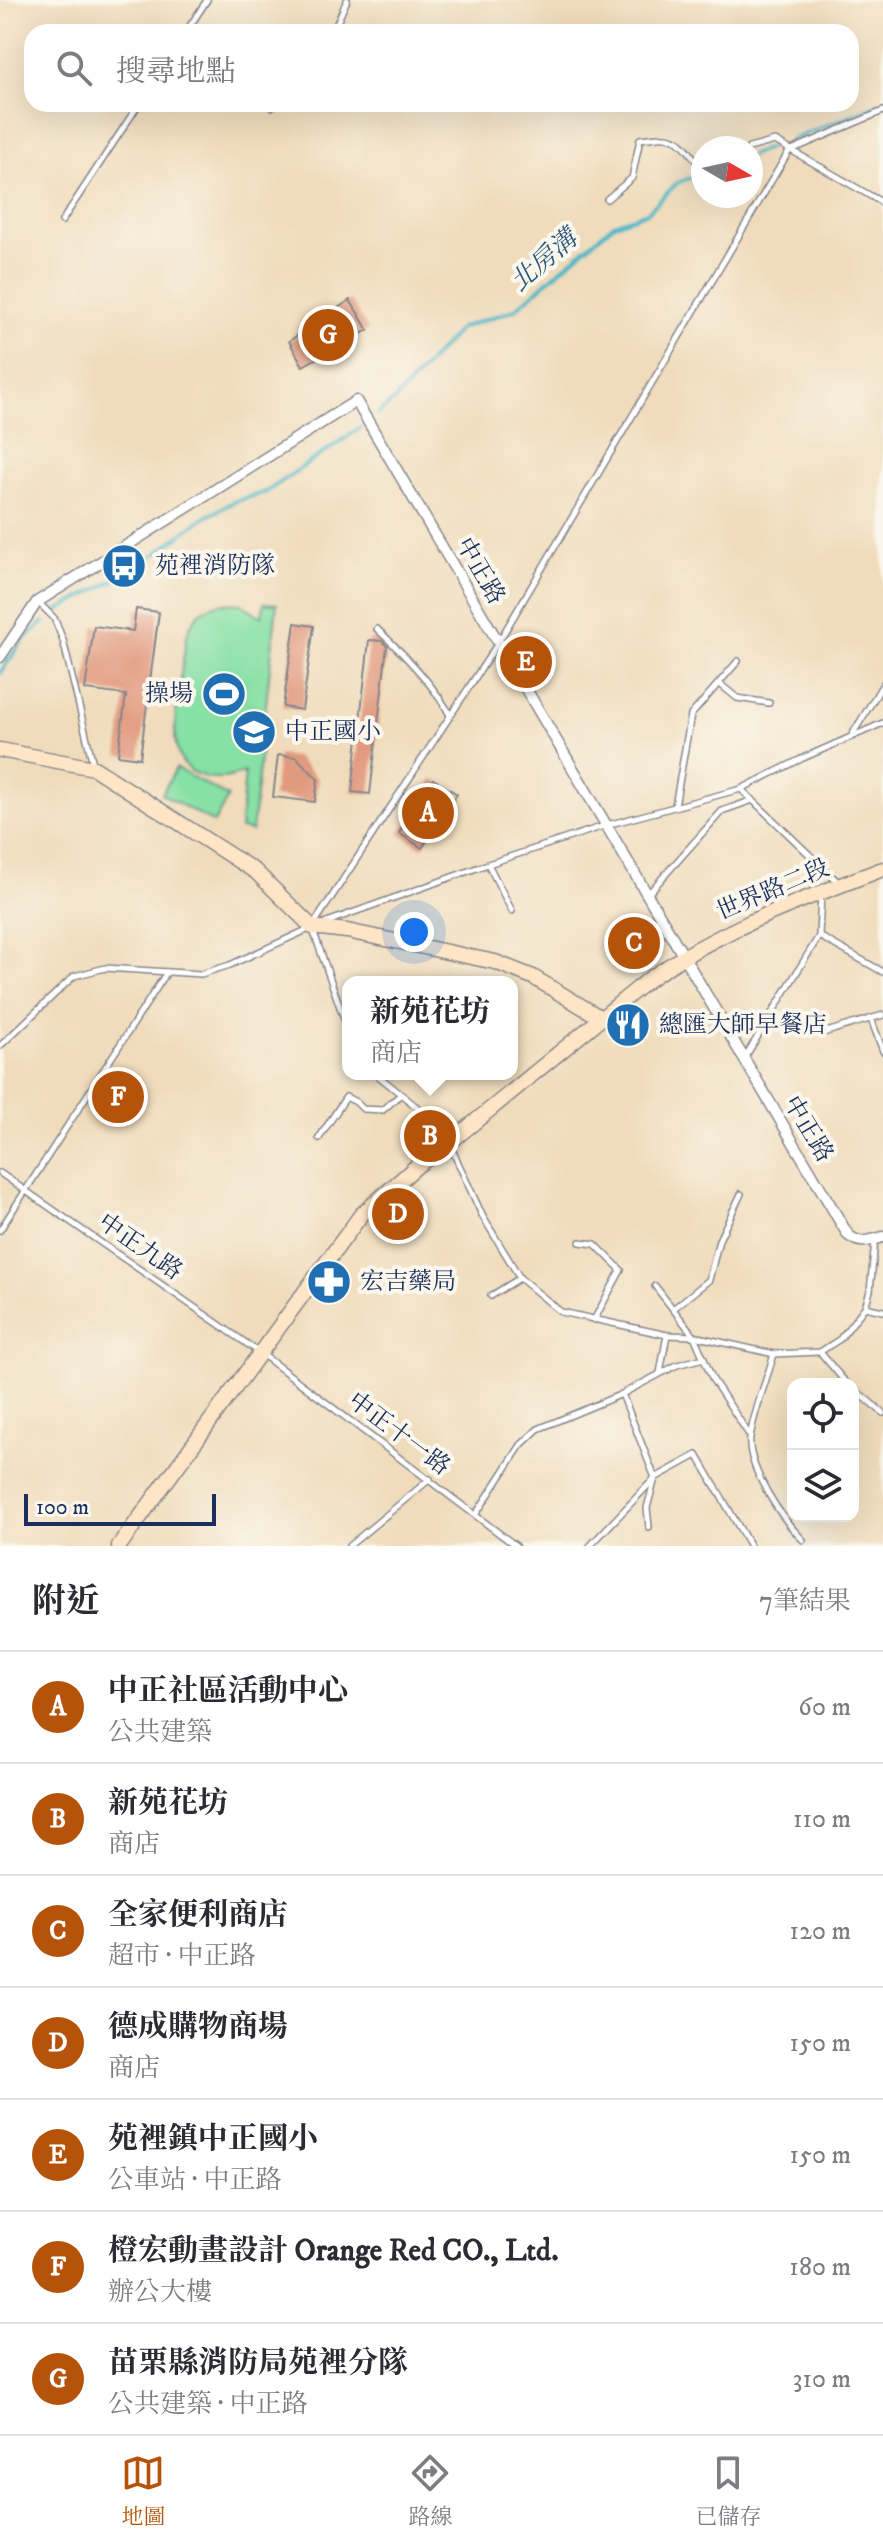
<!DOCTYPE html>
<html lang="zh-TW">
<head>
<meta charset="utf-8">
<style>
  :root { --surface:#fff; --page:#f2f2f3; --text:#2b2b33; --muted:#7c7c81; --line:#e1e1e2; --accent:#b45309 }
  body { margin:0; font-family:"IM FELL DW Pica","Noto Serif TC",serif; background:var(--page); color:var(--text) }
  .controls { position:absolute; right:24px; bottom:24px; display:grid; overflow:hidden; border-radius:16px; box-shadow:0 8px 32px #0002 }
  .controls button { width:72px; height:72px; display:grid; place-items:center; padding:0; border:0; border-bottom:2px solid var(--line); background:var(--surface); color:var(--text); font:40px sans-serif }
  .compass { position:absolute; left:691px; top:136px; width:72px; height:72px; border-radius:50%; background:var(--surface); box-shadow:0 8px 32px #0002; rotate:99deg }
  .scale { position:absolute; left:24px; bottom:20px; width:192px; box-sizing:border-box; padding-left:8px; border:4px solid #1b2f5e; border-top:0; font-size:22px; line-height:28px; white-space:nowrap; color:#1b2f5e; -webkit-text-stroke:6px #fbf7ec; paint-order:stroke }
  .you { position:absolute; left:414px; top:932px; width:28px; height:28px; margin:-20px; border:6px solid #fff; border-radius:50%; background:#1a73e8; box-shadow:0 0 0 12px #1a73e833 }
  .badge { display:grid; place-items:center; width:52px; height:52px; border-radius:50%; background:var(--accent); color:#fff; font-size:26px; font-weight:700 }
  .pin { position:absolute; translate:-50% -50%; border:4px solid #fff; box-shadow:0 2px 8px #0006 }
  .popup { position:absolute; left:342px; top:976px; width:176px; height:104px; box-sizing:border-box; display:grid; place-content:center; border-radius:16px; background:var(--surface); filter:drop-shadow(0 2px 6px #0005); font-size:26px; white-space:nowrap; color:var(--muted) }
  .popup b { font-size:30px; color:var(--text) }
  .popup::after { content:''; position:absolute; left:50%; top:100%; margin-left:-16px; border:16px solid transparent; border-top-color:var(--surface) }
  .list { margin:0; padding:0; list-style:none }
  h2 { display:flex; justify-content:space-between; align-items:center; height:104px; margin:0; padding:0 32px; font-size:34px }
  h2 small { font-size:26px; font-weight:400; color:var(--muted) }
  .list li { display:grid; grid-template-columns:52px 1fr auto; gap:24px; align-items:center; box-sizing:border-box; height:112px; padding:0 32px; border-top:2px solid var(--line) }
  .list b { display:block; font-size:30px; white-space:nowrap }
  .list p { margin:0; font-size:26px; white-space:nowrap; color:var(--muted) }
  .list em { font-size:26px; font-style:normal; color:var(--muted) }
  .icon { flex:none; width:44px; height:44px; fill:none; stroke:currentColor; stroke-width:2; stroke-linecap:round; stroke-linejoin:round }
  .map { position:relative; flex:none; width:883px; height:1546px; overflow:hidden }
  .search { position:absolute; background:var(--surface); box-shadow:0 8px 32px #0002; left:24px; right:24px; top:24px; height:88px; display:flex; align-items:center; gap:20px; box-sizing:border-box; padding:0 28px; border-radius:24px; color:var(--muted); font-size:30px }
  .sheet { height:888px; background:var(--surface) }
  nav { display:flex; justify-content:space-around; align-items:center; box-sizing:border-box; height:112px; border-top:2px solid var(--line); background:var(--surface); font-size:22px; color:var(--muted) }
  nav a { display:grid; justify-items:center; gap:4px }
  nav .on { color:var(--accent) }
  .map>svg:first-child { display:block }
</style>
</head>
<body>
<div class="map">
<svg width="883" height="1546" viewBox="0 0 883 1546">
  <rect width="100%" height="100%" fill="#fbf7ec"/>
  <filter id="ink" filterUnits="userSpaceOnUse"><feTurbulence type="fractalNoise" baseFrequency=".0125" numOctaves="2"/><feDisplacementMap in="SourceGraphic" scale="16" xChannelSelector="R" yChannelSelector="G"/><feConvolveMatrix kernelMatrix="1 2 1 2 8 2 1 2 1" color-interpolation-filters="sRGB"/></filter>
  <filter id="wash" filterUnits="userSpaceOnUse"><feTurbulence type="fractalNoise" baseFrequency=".006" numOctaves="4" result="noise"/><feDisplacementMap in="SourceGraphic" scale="32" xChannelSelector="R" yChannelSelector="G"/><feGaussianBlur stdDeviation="1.8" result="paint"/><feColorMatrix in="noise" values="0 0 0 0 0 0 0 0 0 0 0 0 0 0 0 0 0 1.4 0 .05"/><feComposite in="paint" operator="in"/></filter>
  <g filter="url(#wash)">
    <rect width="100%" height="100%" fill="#f0dcbb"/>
    <!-- green -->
    <g fill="#87e0a5" stroke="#518882" stroke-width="2">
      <path d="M224,603L241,604L262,617L264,603L277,604L252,831L240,829L245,772C219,783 182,781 176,745C172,720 183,667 186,639C191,618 202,606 224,603Z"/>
      <path d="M176,768L228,797L214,823L162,794Z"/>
    </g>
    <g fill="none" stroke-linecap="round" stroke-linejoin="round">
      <!-- stream -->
      <g stroke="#4ab6c7" stroke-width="4">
        <path d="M791,140L883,102"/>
        <path d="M751,155L769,148"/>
        <path d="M378,414L396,399L460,328L514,310L614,224L648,212L677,183L703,173"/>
        <path d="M57,611L137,568L199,521L233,502L266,492L360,428"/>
        <path d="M0,673L23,640L44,622"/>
      </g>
    </g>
    <g id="blocks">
      <!-- building -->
      <g fill="#e29a7f">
        <path d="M350,300L368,330L303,366L289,341Z"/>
        <path d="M136,609L159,612L140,758L118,755L126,695L85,690L94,626L133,631Z"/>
        <path d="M295,623L314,626L302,710L283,707Z"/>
        <path d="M369,640L382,641L387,646L370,794L352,792Z"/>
        <path d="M278,755L296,757L318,779L315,802L273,797Z"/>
        <path d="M433,779L457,794L422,848L399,833Z"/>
      </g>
    </g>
  </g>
  <g filter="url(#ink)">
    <use href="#blocks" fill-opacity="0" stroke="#86868c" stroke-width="2"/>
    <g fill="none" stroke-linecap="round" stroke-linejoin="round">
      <!-- lane casing -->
      <g stroke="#86868c" stroke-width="8">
        <g id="lane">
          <path d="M186,32L207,0"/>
          <path d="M333,32L347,0"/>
          <path d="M272,107L276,104"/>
          <path d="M749,148L775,141L883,203"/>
          <path d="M607,199L632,178L640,139C669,135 679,134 695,160H703"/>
          <path d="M62,221L139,104"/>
          <path d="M38,602L54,618L63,640L93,764"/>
          <path d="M377,629C403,653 433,683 450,715"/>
          <path d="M720,684L737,698L769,703"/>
          <path d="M852,735L883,684"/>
          <path d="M741,789L840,884"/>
          <path d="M675,806L691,715L738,661"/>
          <path d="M488,864L512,911"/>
          <path d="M649,893L722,811L753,800"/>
          <path d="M324,923L488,864L607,825L741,789L803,758L883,723"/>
          <path d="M819,936L883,972"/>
          <path d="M871,1019L883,1051"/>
          <path d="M348,1030L312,927L498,643L789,151L883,111"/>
          <path d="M823,1033L883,1015"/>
          <path d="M0,1046L74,976L105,968L201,974L230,965L311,928"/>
          <path d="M744,1059L819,936L821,894"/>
          <path d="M376,1074L423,1112L449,1143L483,1217L520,1278L561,1312L667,1335L694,1336L774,1354L820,1352L840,1339L865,1307L870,1291L875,1241"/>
          <path d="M319,1138L346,1097L356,1102L363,1109L383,1110L400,1095"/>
          <path d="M0,1173L259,1352L516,1546"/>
          <path d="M0,1230L167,972"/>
          <path d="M580,1242L595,1244L621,1270L594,1320"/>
          <path d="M655,1286L694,1336L713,1380L750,1436"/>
          <path d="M491,1296L520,1278"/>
          <path d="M865,1307L883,1311"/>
          <path d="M673,1309L709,1280L719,1240L741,1194"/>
          <path d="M820,1352L847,1384"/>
          <path d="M774,1354C767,1379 753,1414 750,1438C747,1468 782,1519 803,1540"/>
          <path d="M660,1373L667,1335"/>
          <path d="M853,1388L883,1413"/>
          <path d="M622,1394L655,1478L647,1508L649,1527"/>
          <path d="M476,1514L521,1445L538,1429L622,1394L677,1365L704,1358"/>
          <path d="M349,1546L430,1479"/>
          <path d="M590,1546L655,1478L697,1455L750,1546"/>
        </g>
      </g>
      <!-- street casing -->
      <g stroke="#86868c" stroke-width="13">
        <path id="street" d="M0,657L37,602L356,401L848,1235C860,1245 868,1241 883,1237"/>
      </g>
      <!-- secondary casing -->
      <g stroke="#86868c" stroke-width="17">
        <g id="secondary">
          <path d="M0,750L94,768L256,872L312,927L347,931L495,962L533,977L601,1018"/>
          <path d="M119,1546L361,1215L418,1165L449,1143L648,980C720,929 801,900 883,869"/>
        </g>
      </g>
      <!-- lane -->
      <use href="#lane" stroke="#fff" stroke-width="5"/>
      <!-- street -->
      <use href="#street" stroke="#fff" stroke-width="10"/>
      <!-- secondary -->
      <use href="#secondary" stroke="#fde5c5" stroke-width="14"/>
    </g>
  </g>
  <!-- icons -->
  <defs>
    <g id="bus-disc" transform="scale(2.3)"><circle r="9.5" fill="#1f6fb2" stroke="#fbf7ec"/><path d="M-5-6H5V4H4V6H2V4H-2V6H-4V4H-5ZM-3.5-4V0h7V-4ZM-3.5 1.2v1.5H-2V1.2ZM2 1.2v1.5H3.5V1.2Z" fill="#fff"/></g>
    <g id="stadium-disc" transform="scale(2.3)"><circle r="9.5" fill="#1f6fb2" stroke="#fbf7ec"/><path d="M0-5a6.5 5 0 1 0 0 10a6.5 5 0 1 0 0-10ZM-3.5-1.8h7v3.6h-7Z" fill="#fff"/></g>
    <g id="school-disc" transform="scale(2.3)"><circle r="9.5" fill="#1f6fb2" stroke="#fbf7ec"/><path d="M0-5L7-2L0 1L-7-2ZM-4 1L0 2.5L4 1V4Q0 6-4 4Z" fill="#fff"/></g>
    <g id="restaurant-disc" transform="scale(2.3)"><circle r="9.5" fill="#1f6fb2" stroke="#fbf7ec"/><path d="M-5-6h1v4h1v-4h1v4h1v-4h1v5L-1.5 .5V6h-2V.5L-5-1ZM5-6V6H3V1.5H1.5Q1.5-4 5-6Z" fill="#fff"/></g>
    <g id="pharmacy-disc" transform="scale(2.3)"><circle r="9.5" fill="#1f6fb2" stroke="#fbf7ec"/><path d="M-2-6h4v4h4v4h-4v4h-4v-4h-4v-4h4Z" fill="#fff"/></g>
  </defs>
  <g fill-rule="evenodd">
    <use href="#bus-disc" x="124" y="566"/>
    <use href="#stadium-disc" x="224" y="694"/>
    <use href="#school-disc" x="254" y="732"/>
    <use href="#restaurant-disc" x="628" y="1025"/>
    <use href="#pharmacy-disc" x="329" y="1282"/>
  </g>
  <g text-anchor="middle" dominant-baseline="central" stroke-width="8" stroke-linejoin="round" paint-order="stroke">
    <!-- poi labels -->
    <g font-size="24" fill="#1b2f5e" stroke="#fbf7ec" text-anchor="start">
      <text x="155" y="566">苑裡消防隊</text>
      <text x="193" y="694" text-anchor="end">操場</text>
      <text x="285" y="732">中正國小</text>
      <text x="659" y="1025">總匯大師早餐店</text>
      <text x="360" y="1282">宏吉藥局</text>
    </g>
    <!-- street labels -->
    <g font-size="24" fill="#1b2f5e" stroke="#fbf7ec">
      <text transform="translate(480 571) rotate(60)">中正路</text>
      <text transform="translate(773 890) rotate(-23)">世界路二段</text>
      <text transform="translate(808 1129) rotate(59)">中正路</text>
      <text transform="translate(140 1247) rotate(35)">中正九路</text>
      <text transform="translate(399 1434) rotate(37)">中正十一路</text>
    </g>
    <!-- water labels -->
    <g font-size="26" font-style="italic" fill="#29587e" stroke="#fbf7ec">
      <text transform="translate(544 261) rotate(-41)">北房溝</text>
    </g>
  </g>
</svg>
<div class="controls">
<button><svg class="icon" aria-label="locate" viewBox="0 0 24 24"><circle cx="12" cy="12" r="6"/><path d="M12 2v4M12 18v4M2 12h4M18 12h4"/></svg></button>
<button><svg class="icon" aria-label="layers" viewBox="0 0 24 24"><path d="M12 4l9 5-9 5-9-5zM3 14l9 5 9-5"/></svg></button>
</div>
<svg class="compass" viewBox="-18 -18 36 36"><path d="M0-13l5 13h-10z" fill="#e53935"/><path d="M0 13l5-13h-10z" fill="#7c7c81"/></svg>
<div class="scale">100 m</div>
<div class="you"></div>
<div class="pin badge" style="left:428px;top:813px">A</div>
<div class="pin badge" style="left:430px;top:1136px">B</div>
<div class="popup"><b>新苑花坊</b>商店</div>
<div class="pin badge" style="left:634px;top:943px">C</div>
<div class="pin badge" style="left:398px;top:1214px">D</div>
<div class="pin badge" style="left:526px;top:662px">E</div>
<div class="pin badge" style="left:118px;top:1097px">F</div>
<div class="pin badge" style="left:328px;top:335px">G</div>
<div class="search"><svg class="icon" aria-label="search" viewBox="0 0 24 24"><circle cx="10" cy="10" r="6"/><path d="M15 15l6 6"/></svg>搜尋地點</div>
</div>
<section class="sheet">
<h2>附近<small>7筆結果</small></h2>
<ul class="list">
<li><span class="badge">A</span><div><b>中正社區活動中心</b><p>公共建築</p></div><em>60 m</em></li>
<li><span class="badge">B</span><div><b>新苑花坊</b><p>商店</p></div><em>110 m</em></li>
<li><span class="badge">C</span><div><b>全家便利商店</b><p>超市 · 中正路</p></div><em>120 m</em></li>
<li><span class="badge">D</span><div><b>德成購物商場</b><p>商店</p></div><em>150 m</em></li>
<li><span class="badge">E</span><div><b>苑裡鎮中正國小</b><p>公車站 · 中正路</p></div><em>150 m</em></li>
<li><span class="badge">F</span><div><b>橙宏動畫設計 Orange Red CO., Ltd.</b><p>辦公大樓</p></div><em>180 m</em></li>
<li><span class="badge">G</span><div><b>苗栗縣消防局苑裡分隊</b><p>公共建築 · 中正路</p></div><em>310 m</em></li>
</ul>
</section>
<nav>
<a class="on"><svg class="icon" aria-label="map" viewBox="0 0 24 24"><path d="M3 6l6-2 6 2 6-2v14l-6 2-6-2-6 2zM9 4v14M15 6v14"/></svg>地圖</a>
<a><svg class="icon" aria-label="directions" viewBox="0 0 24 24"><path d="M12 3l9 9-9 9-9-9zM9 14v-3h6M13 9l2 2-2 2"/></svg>路線</a>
<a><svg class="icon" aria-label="saved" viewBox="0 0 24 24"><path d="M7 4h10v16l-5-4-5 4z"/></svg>已儲存</a>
</nav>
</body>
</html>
